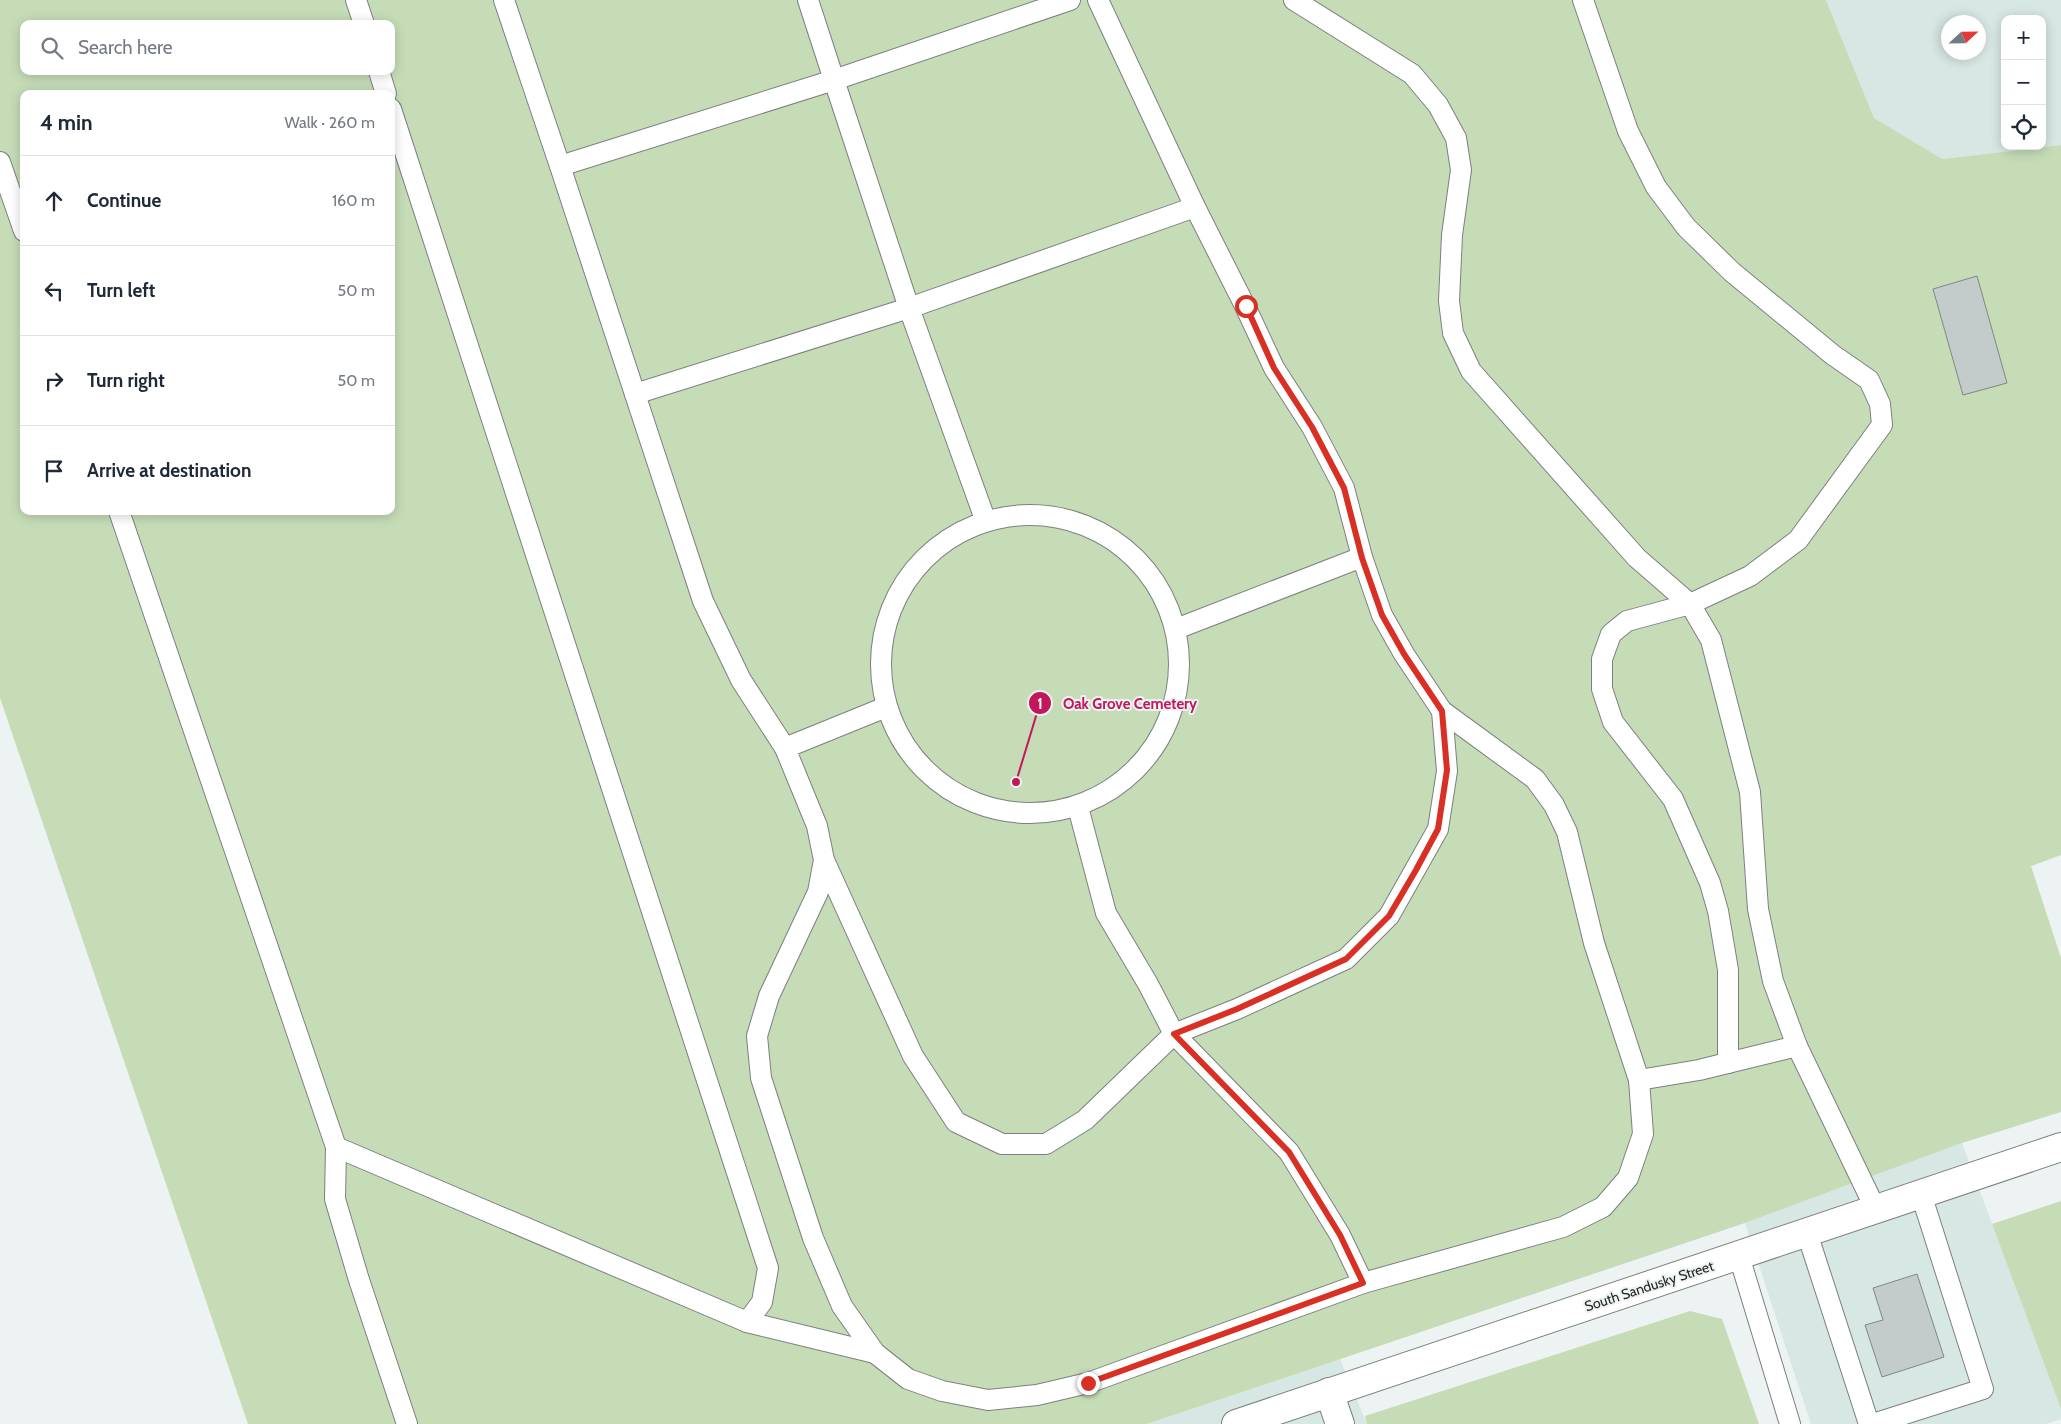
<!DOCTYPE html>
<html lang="en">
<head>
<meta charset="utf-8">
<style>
  :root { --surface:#fff; --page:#f6f6f7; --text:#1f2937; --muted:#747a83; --line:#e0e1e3 }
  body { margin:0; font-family:Cabin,sans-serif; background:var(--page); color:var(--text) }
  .controls { position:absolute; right:15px; top:15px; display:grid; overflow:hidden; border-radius:10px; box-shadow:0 2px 12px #0003 }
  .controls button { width:45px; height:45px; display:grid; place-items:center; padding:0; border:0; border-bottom:1px solid var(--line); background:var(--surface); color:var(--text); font:25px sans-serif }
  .compass { position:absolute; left:1941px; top:15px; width:45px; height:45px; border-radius:50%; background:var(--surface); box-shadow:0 2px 12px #0003; rotate:68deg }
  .stop { position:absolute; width:15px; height:15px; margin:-11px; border:4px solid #d93025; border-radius:50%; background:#fff }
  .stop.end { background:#d93025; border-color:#fff; box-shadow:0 1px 5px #0008 }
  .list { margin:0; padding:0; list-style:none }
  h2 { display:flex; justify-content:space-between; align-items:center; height:65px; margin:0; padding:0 20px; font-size:21px }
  h2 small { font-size:16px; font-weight:400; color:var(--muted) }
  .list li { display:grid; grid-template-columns:32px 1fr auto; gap:15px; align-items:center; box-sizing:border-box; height:90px; padding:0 20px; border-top:1px solid var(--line) }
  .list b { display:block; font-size:19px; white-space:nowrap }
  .list em { font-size:16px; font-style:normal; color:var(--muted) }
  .icon { flex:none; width:28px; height:28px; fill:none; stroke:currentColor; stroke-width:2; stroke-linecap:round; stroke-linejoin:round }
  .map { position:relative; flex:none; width:2061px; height:1424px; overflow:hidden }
  .search { position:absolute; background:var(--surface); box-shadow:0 2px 12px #0003; left:20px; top:20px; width:375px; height:55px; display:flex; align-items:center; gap:12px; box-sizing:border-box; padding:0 18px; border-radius:10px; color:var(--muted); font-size:19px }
  .panel { position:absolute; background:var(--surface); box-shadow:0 2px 12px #0003; left:20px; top:90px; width:375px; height:425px; border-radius:10px }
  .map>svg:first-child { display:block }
</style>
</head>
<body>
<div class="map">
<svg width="2061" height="1424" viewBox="0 0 2061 1424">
  <rect width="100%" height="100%" fill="#ecf3f2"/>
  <!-- built -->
  <g fill="#d7e7e3" fill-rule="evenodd">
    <path d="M1826,0H2061V145L1941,159L1874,118ZM2005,19H2042V146H2005ZM1948,22H1978V52H1948Z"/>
    <path d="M1962,1143L2061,1409V1419L2047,1424H1811L1745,1223Z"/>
    <path d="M1340,1359L1367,1424H1147Z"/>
  </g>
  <!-- green -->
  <g fill="#c6dcb7" fill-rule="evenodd">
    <path d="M0,0H1826L1874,118L1942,159L2061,145V855L2031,866L2061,958V1112L1962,1143L1745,1223L1147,1424H248L0,698ZM24,24H391V71H24ZM24,94H391V511H24Z"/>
    <path d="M2061,1201V1409L1992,1224Z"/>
    <path d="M1690,1311L1722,1319L1759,1424H1367L1365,1416Z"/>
  </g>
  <!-- building -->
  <g fill="#c4cbcb" stroke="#808787">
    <path d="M1977,276L2007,383L1963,395L1933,289Z"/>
    <path d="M1917,1274L1944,1357L1882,1377L1865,1325L1883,1320L1873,1288Z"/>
  </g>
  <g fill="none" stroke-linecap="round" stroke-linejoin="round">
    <!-- lane casing -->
    <g stroke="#7b817f" stroke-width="22">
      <g id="lane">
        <path d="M356,0L364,24"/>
        <path d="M504,0L560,166L703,601L741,680L785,748"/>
        <path d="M1070,0L834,80L909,308L1195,207"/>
        <path d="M1098,0L1195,207L1245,306L1274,368L1312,427L1344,488L1362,557L1382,615L1404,654L1442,711L1535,779L1554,805L1567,832L1594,943L1639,1080L1699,1070L1797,1046"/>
        <path d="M1294,0L1412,74L1438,105L1456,138L1461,170L1452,235L1449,301L1453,333L1471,371L1637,558L1690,604"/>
        <path d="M1583,0L1628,131L1656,187L1686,227L1732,272L1833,355L1869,380L1880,404L1882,425L1798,540L1750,576L1690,604L1711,640L1750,792L1758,909L1773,981L1797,1046L1876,1210"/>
        <path d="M379,71L386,94"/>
        <path d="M391,109L768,1268L762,1302L747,1322L875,1353"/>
        <path d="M0,162L24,231"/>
        <path d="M560,166L834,80L808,0"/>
        <path d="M635,394L909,308L985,519"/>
        <path d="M119,511L336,1147"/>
        <circle cx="1030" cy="664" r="149"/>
        <path d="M1690,604L1627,621L1611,634L1602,659V689L1613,722L1673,799L1710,883L1718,911L1728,970V1063"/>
        <path d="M1176,629L1362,557"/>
        <path d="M1078,807L1106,913L1148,984L1174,1034L1237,1009L1346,959L1389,916L1438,829L1447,771L1442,711"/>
        <path d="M824,860L818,892L769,996L757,1036L761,1078L813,1238L842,1306L875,1353L908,1379L942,1391L988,1400L1037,1395L1088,1383L1363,1283L1340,1235L1289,1152L1174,1034L1085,1120L1046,1144H1002L956,1122L913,1056L824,860L817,826L785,748L886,707"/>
        <path d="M1807,1233L1869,1424"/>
        <path d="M1739,1256L1790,1424"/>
        <path d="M1363,1283L1563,1227L1603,1207L1628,1178L1643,1134L1639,1080"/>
        <path d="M407,1424L359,1280L335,1199L336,1147L747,1322"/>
        <path d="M1873,1424L1983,1389L1921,1194"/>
      </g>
    </g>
    <!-- street casing -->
    <g stroke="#7b817f" stroke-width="30">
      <path id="street" d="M1329,1392L1340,1424"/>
    </g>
    <!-- secondary casing -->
    <g stroke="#7b817f" stroke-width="30">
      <path id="secondary" d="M1236,1424L2061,1147"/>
    </g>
    <!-- lane -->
    <use href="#lane" stroke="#fff" stroke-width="20"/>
    <!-- street -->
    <use href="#street" stroke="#fff" stroke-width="28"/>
    <!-- secondary -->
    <use href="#secondary" stroke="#fff" stroke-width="28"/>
  </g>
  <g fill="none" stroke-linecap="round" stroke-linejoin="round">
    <!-- route -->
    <path stroke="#d93025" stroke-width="6" d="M1088,1383L1363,1283L1340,1235L1289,1152L1174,1034L1237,1009L1346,959L1389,916L1416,870L1438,829L1447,770L1442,711L1404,654L1382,615L1362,558L1344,488L1312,427L1274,368L1246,306"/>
  </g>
  <g text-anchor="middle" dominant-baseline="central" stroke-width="4" stroke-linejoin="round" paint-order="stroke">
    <!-- street labels -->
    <g font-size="14" fill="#212323" stroke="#ecf3f2">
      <text transform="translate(1649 1286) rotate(-18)">South Sandusky Street</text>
    </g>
  </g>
  <!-- callouts -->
  <path fill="none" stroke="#c2185b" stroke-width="2" d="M1016 782L1040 703"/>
  <g fill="#c2185b" stroke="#ecf3f2" stroke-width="2">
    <circle cx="1016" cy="782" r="5"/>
    <circle cx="1040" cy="703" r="12"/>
  </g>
  <g font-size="15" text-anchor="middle" font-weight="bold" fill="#fff">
    <text x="1040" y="709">1</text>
  </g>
  <g font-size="15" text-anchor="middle" font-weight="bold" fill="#c2185b" stroke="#ecf3f2" stroke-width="4" stroke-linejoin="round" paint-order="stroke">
    <text x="1130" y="709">Oak Grove Cemetery</text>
  </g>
</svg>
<div class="controls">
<button>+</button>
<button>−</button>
<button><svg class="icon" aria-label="locate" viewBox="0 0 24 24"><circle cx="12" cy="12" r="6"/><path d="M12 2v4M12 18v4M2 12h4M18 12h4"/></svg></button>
</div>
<svg class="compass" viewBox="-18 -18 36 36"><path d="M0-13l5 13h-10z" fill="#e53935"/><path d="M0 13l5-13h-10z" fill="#747a83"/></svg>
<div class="stop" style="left:1246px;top:306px"></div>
<div class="stop end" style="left:1088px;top:1383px"></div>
<div class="search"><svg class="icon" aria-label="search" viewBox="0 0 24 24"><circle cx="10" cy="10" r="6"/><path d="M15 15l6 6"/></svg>Search here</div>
<section class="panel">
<h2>4 min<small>Walk · 260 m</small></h2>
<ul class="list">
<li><svg class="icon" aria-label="ahead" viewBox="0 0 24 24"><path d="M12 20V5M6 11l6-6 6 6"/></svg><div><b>Continue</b></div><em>160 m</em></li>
<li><svg class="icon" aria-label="left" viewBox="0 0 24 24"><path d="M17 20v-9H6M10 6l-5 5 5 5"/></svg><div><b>Turn left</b></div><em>50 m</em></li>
<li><svg class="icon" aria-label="right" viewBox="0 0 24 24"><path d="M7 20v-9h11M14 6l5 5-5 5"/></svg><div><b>Turn right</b></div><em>50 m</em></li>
<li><svg class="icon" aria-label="arrive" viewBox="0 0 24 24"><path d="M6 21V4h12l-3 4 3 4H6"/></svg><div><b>Arrive at destination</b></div></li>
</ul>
</section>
</div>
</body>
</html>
